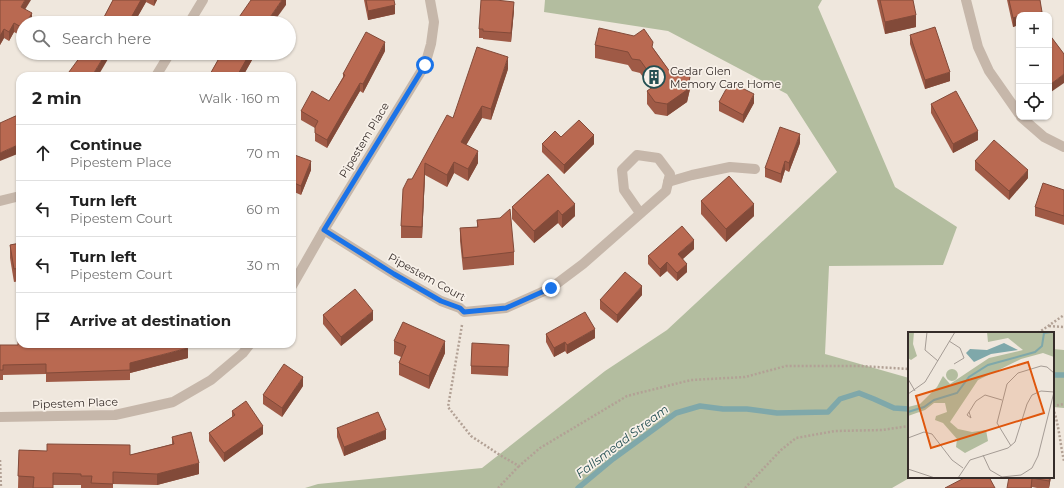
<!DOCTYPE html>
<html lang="en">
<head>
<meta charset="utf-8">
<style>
  :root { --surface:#fff; --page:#f2f2f2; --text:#222; --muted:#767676; --line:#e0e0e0 }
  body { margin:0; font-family:Montserrat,sans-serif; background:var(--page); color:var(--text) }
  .controls { position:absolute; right:12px; top:12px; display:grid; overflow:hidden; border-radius:8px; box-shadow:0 1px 3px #0004 }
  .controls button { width:36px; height:36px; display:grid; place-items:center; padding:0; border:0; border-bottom:1px solid var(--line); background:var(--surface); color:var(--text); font:20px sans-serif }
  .stop { position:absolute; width:12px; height:12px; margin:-9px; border:3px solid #1a73e8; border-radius:50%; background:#fff }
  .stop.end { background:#1a73e8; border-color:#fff; box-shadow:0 1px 4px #0008 }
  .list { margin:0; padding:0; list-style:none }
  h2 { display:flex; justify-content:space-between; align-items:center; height:52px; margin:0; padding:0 16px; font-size:17px }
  h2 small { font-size:13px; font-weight:400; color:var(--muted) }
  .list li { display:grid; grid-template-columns:26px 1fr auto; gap:12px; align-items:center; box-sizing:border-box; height:56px; padding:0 16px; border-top:1px solid var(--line) }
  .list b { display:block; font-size:15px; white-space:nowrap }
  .list p { margin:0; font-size:13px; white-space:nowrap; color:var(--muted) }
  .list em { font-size:13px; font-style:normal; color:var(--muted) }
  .icon { flex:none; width:22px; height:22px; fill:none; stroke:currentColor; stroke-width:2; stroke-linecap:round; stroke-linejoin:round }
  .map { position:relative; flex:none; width:1064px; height:488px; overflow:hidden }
  .search { position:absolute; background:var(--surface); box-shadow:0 1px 3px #0004; left:16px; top:16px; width:280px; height:44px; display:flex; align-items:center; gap:10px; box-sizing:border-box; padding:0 14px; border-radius:22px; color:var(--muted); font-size:15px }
  .panel { position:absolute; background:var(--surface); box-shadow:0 1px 3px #0004; left:16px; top:72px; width:280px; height:276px; border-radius:12px }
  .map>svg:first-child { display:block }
</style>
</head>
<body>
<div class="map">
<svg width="1064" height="488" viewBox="0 0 1064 488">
  <rect width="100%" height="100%" fill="#efe7dd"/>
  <!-- green -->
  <g fill="#b3bd9f">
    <path d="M545,0H822L818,7L895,187L957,227L943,265L829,266L825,354L909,378V477H911L892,488H305L318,484L482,468L605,371L667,330L837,172L787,94L668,31L544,12Z"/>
    <path d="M1053,349L1064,350V408L1053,407Z"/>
  </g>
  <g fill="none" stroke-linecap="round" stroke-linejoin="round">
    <!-- stream -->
    <g stroke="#7fa8aa" stroke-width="5.5">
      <path d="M1053,375H1064"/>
      <path d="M578,488L613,459L676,413L700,406L723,409H747L777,413L828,412L840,399L859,393L874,399L894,408L909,409"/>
    </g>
    <!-- path -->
    <g stroke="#b2a195" stroke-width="2.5" stroke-dasharray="2 2" stroke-linecap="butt">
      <path d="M462,325L448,407L471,436L503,457L519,466L540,448L627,396L691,380L745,377L786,366H860L909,369"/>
      <path d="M1049,326L1064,327"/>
      <path d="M1038,333L1064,315"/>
      <path d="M1053,406L1064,404"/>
      <path d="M1053,408C1059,425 1060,443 1064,461"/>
      <path d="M0,460L1,488"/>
      <path d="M498,488L519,466"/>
      <path d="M745,488L781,450L796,438L835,431L882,430L909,426"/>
    </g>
    <!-- minor -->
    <g stroke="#c6b7aa" stroke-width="10">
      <path d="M966,0L978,47L989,71L1019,114"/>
      <path d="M189,23L203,0"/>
      <path d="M156,76L170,53"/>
      <path d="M1021,117L1044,137L1064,147"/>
      <path d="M668,182L692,175L730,167L755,169"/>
      <path d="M0,201L20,196"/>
      <path d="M324,230L394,274L441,301L460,308L464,312L506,308L551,288L583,264L666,191L670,174L658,158L637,155L622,170L624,190L640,213"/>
      <path d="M292,286L324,230L425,65L431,44L434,22L430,0"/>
      <path d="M0,417L115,415L173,402L211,380L243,353L250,344"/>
    </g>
  </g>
  <!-- wall -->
  <g fill="#9f5a46">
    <path d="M0,0L25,9L32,22L23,37L14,32L9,41L4,38L0,45Z"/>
    <path d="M113,0H157L154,6L146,2L134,23H95L103,19Z"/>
    <path d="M364,0H394L395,14L368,20Z"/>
    <path d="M877,0H913L916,27L885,34Z"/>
    <path d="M1007,0H1040L1042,15H1019V25L1013,27Z"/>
    <path d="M514,10L511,42L483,39V38H479V29Z"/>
    <path d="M1049,34L1064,54L1051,92L1049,89Z"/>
    <path d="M910,35L950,81L925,89L910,44Z"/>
    <path d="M595,45L653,48L673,76L690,89L687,102L667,116L655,114L647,104V91L651,88L640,73L632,71L628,65L595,58Z"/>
    <path d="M385,51L363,93L360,91L327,148L315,141V128L301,120V111L329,101L343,77V74Z"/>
    <path d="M78,53H120L118,58L111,54L77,61V55Z"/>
    <path d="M216,53H252V60L243,76H209L218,60L216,58Z"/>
    <path d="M508,69L491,120L482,118L466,145L478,163L468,181L454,173L447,187L425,175L422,238H401V226L412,179L453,118Z"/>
    <path d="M719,102L754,103L743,123L719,111Z"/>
    <path d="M931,104L978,140L953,153L931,113Z"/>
    <path d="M561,137L594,144L564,174L542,152V144Z"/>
    <path d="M800,143L789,172L785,170L781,183L765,177V168Z"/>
    <path d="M292,154L311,170L301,195L292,191Z"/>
    <path d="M975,161L1028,178L1009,200L975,170Z"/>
    <path d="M548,174L575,216L562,228L558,223L534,243L512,219V207Z"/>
    <path d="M1064,190V225L1035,216V207Z"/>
    <path d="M701,201L754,216L726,242L701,214Z"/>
    <path d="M477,220L514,252V265L463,270L460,241V228L477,227Z"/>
    <path d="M20,243V281L14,282L10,258V245Z"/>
    <path d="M694,249L683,259L687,272L677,281L667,271L660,277L648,264V256Z"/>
    <path d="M642,295L617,323L600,309V300Z"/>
    <path d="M323,315L373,320L341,346L323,324Z"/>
    <path d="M546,334L595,338L567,354L565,351L554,357L546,342Z"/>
    <path d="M394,341L445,353L429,389L399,375V363L401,357L394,354Z"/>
    <path d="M0,345H18L188,358L130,373V380L46,382V374L3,375V380H0Z"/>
    <path d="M509,354L508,376L471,374V366Z"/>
    <path d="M303,386L282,417L263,404V395Z"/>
    <path d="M232,411L263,434L224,462L209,441V433L232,417Z"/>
    <path d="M337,428L386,439L344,456L337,437Z"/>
    <path d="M172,437L199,474L157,485L113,484V488H81V485H53V488H18L19,450L130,455L172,444Z"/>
    <path d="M1009,477H1051L1049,488H1037L1032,487Z"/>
  </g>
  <!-- shaded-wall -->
  <g fill="#824a39">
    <path d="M25,0H31L21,16V7Z"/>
    <path d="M141,0H146V2L134,23H128Z"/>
    <path d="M154,0H157L154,6Z"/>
    <path d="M282,0H286V5L273,23H266Z"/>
    <path d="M514,2V10L511,42V33Z"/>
    <path d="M395,5V14L368,20V11Z"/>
    <path d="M1042,12V15H1026Z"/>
    <path d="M32,13V22L31,23H26Z"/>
    <path d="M916,15V27L885,34V22Z"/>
    <path d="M1019,16V25L1013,27V18Z"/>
    <path d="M14,23V32L9,41V32Z"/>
    <path d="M4,29V38L0,45V36Z"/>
    <path d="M385,42V51L363,93V84Z"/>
    <path d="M106,53H111V54L98,76H92Z"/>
    <path d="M118,53H120L118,58Z"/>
    <path d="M249,53H252V60L243,76H237Z"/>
    <path d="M508,57V69L491,120V109Z"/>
    <path d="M950,72V81L925,89V80Z"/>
    <path d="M1064,74V83L1051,92V84Z"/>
    <path d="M690,77V89L687,102L667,116V104Z"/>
    <path d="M360,83V91L327,148V140Z"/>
    <path d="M754,94V103L743,123V115Z"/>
    <path d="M482,106V118L461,154V142Z"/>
    <path d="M978,131V140L953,153V144Z"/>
    <path d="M800,134V143L789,172V163Z"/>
    <path d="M594,135V144L564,174V165Z"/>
    <path d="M20,144V153L0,161V153Z"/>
    <path d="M478,151V163L468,181V169Z"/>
    <path d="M311,161V170L301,195V186Z"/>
    <path d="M785,161V170L781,183V174Z"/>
    <path d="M454,162V173L447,187V175Z"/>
    <path d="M425,163V175L422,238V227Z"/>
    <path d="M1028,170V178L1009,200V191Z"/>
    <path d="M575,204V216L562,228V215Z"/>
    <path d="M754,204V216L726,242V229Z"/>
    <path d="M558,210V223L534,243V231Z"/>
    <path d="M694,240V249L678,263V254Z"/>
    <path d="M667,262V271L660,277V269Z"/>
    <path d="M687,264V272L677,281V273Z"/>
    <path d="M642,286V295L617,323V315Z"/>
    <path d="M373,311V320L341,346V337Z"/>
    <path d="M595,329V338L567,354V345Z"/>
    <path d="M445,341V353L429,389V376Z"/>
    <path d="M565,342V351L554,357V348Z"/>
    <path d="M188,348V358L130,373V363Z"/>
    <path d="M303,377V386L282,417V408Z"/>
    <path d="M263,426V434L224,462V453Z"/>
    <path d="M386,430V439L344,456V447Z"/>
    <path d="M199,463V474L157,485V474Z"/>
    <path d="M1050,477H1051L1049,488V481Z"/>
    <path d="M1032,478V488H1031Z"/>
  </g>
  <!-- building -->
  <g fill="#b96951" stroke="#824a39">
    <path d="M0,0H25L21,7L32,13L26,23H23V28L14,23L9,32L4,29L0,36Z"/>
    <path d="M113,0H141L128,23H95L99,17L103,19Z"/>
    <path d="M251,0H282L266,23H235Z"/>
    <path d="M366,0H394L395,5L368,11Z"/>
    <path d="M481,0H496L514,2L511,33L483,31V29H479Z"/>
    <path d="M880,0H913L916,15L885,22Z"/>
    <path d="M1009,0H1040L1042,12L1026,15H1019V16L1013,18Z"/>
    <path d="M935,27L950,72L925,80L910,35Z"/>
    <path d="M599,28L634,36L644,29L653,42L652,47L673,76L684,69L690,77L687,90L667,104L655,102L647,91L657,84L640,60L632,59L628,52L595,45Z"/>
    <path d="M366,32L385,42L363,84L360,83L327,140L315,133V127L318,121L301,111L312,91L329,101L345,75L343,74Z"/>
    <path d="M1049,34L1064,54V74L1051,84L1049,80Z"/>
    <path d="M477,47L508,57L491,109L482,106L461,142L478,151L468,169L454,162L447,175L425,163L422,227L401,226L403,189L408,179H412L447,115L453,118Z"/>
    <path d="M78,53H106L92,76H66L80,57L77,55Z"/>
    <path d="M222,53H250L237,76H209Z"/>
    <path d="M730,82L754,94L743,115L719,102Z"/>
    <path d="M956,91L978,131L953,144L931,104Z"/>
    <path d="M20,114V144L0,153V123Z"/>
    <path d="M579,120L594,135L564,165L542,144L555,131L561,137Z"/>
    <path d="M780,127L800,134L789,163L785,161L781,174L765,168Z"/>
    <path d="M994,140L1028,170L1009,191L975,161Z"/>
    <path d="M292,154L311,161L301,186L292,182Z"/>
    <path d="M548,174L575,204L562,215L558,210L534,231L512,207Z"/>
    <path d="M729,176L754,204L726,229L701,201Z"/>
    <path d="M1043,183L1064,190V216L1035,207Z"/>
    <path d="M510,209L514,252L463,258L460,228L478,227L477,220L500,218Z"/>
    <path d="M682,226L694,240L678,254L687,264L677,273L667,262L660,269L648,256Z"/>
    <path d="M20,243V268L14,269L10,245Z"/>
    <path d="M625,272L642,286L617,315L600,300Z"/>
    <path d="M355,289L373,311L341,337L323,315Z"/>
    <path d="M585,312L595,329L567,345L565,342L554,348L546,334Z"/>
    <path d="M403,322L445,341L429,376L399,363L406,346L394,341Z"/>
    <path d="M18,340H20V344H187L188,348L130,363V370L46,373V364L3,365V370H0V345H18Z"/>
    <path d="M472,343L509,345L508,367L471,366Z"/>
    <path d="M284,364L303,377L282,408L263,395Z"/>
    <path d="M246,401L263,426L224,453L209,433L235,415L232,411Z"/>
    <path d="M378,412L386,430L344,447L337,428Z"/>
    <path d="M191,432L199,463L157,474L113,472V484L91,483L92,476H81V474L53,473V488H33L34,477L18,476L19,450L47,451V444L130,445V455L174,444L172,437Z"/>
    <path d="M966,477H989L995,488H945Z"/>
    <path d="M1009,477H1050L1049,481L1032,478L1031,488H1007Z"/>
  </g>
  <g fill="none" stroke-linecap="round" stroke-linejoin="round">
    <!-- route -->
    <path stroke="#1a73e8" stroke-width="5" d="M425,65L324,230L394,274L441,301L460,308L464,312L506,308L551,288"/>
  </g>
  <!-- icons -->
  <defs>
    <g id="building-ring" transform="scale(1.15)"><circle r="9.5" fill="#f8f1e9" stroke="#234f52" stroke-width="1.5"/><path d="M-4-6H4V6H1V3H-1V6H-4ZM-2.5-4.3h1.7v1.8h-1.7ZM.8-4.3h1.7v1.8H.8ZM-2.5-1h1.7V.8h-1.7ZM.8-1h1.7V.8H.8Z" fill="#234f52"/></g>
  </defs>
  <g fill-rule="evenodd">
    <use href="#building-ring" x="654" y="77"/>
  </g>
  <g text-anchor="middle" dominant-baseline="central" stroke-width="3.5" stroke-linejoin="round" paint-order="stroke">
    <!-- poi labels -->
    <g font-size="11" fill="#352c29" stroke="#f8f1e9" text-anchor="start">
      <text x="670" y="71">Cedar Glen<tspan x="670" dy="13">Memory Care Home</tspan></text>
    </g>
    <!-- street labels -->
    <g font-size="11" fill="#352c29" stroke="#f8f1e9">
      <text transform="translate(364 140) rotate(-59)">Pipestem Place</text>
      <text transform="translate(427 277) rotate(29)">Pipestem Court</text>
      <text transform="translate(75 403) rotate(-2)">Pipestem Place</text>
    </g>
    <!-- water labels -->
    <g font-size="12" font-style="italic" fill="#234f52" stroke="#f8f1e9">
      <text transform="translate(622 441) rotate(-37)">Fallsmead Stream</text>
    </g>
  </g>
  <!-- overview -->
  <g transform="translate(908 332)">
    <rect width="146" height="146" fill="#efe7dd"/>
    <path d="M0,0H6L5,12L9,24L3,28L0,26ZM79,0H146V25L135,21L113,27L70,48L42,90L50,97L64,100L78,98L80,109L57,121L48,115L49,107L35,91L27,88L28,84L39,80L37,71H26L17,78L0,84V75L12,72L29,55L35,44L42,52L81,26L115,18L100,6L80,10ZM38 43a6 6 0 1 1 12 0a6 6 0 1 1-12 0Z" fill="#b3bd9f"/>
    <path d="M96,11L110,18L83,22L66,30L58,21L62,17L79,18Z" fill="#7fa8aa"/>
    <path fill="none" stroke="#7fa8aa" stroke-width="2" d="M0,80L16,75L26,68L49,61L61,45L80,33L127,20L134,14L136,1L143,0"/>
    <path fill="none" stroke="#a59c95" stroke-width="1" d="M19,0L17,18L30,29M41,9L52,16L56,26L46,32M0,47L7,59M0,62L17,50L47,0M61,80L63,86L59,83L63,77L66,72L68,69L77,63L94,68M0,106L16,100L24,102L44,128L55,136M103,114L89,91L99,52L110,41L133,34L139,35L146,41M75,123L82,138L94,145L113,143L124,136L130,124L146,60M0,137L27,146M50,146L62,128L100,116L107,110L119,72L124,63L133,59L146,60"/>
    <path fill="#df570d" fill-opacity="0.15" stroke="#df570d" stroke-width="2" d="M120,30L136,81L23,116L8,64Z"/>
    <rect width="146" height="146" fill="none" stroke="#352c29" stroke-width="2"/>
  </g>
</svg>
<div class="controls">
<button>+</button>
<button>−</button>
<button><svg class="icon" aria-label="locate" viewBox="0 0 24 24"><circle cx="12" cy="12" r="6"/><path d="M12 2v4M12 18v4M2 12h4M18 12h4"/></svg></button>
</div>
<div class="stop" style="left:425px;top:65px"></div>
<div class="stop end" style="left:551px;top:288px"></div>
<div class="search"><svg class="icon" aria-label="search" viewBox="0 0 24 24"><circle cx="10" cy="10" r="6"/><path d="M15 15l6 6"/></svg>Search here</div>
<section class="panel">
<h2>2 min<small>Walk · 160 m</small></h2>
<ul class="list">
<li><svg class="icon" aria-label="ahead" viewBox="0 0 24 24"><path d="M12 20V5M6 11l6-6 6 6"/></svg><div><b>Continue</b><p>Pipestem Place</p></div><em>70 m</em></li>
<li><svg class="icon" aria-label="left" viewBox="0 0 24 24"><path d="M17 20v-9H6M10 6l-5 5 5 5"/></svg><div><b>Turn left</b><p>Pipestem Court</p></div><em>60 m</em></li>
<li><svg class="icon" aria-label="left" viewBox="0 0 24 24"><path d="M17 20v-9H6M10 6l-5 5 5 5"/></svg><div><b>Turn left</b><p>Pipestem Court</p></div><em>30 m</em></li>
<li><svg class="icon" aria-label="arrive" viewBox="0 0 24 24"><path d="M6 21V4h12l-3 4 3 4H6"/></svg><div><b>Arrive at destination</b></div></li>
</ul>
</section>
</div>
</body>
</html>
